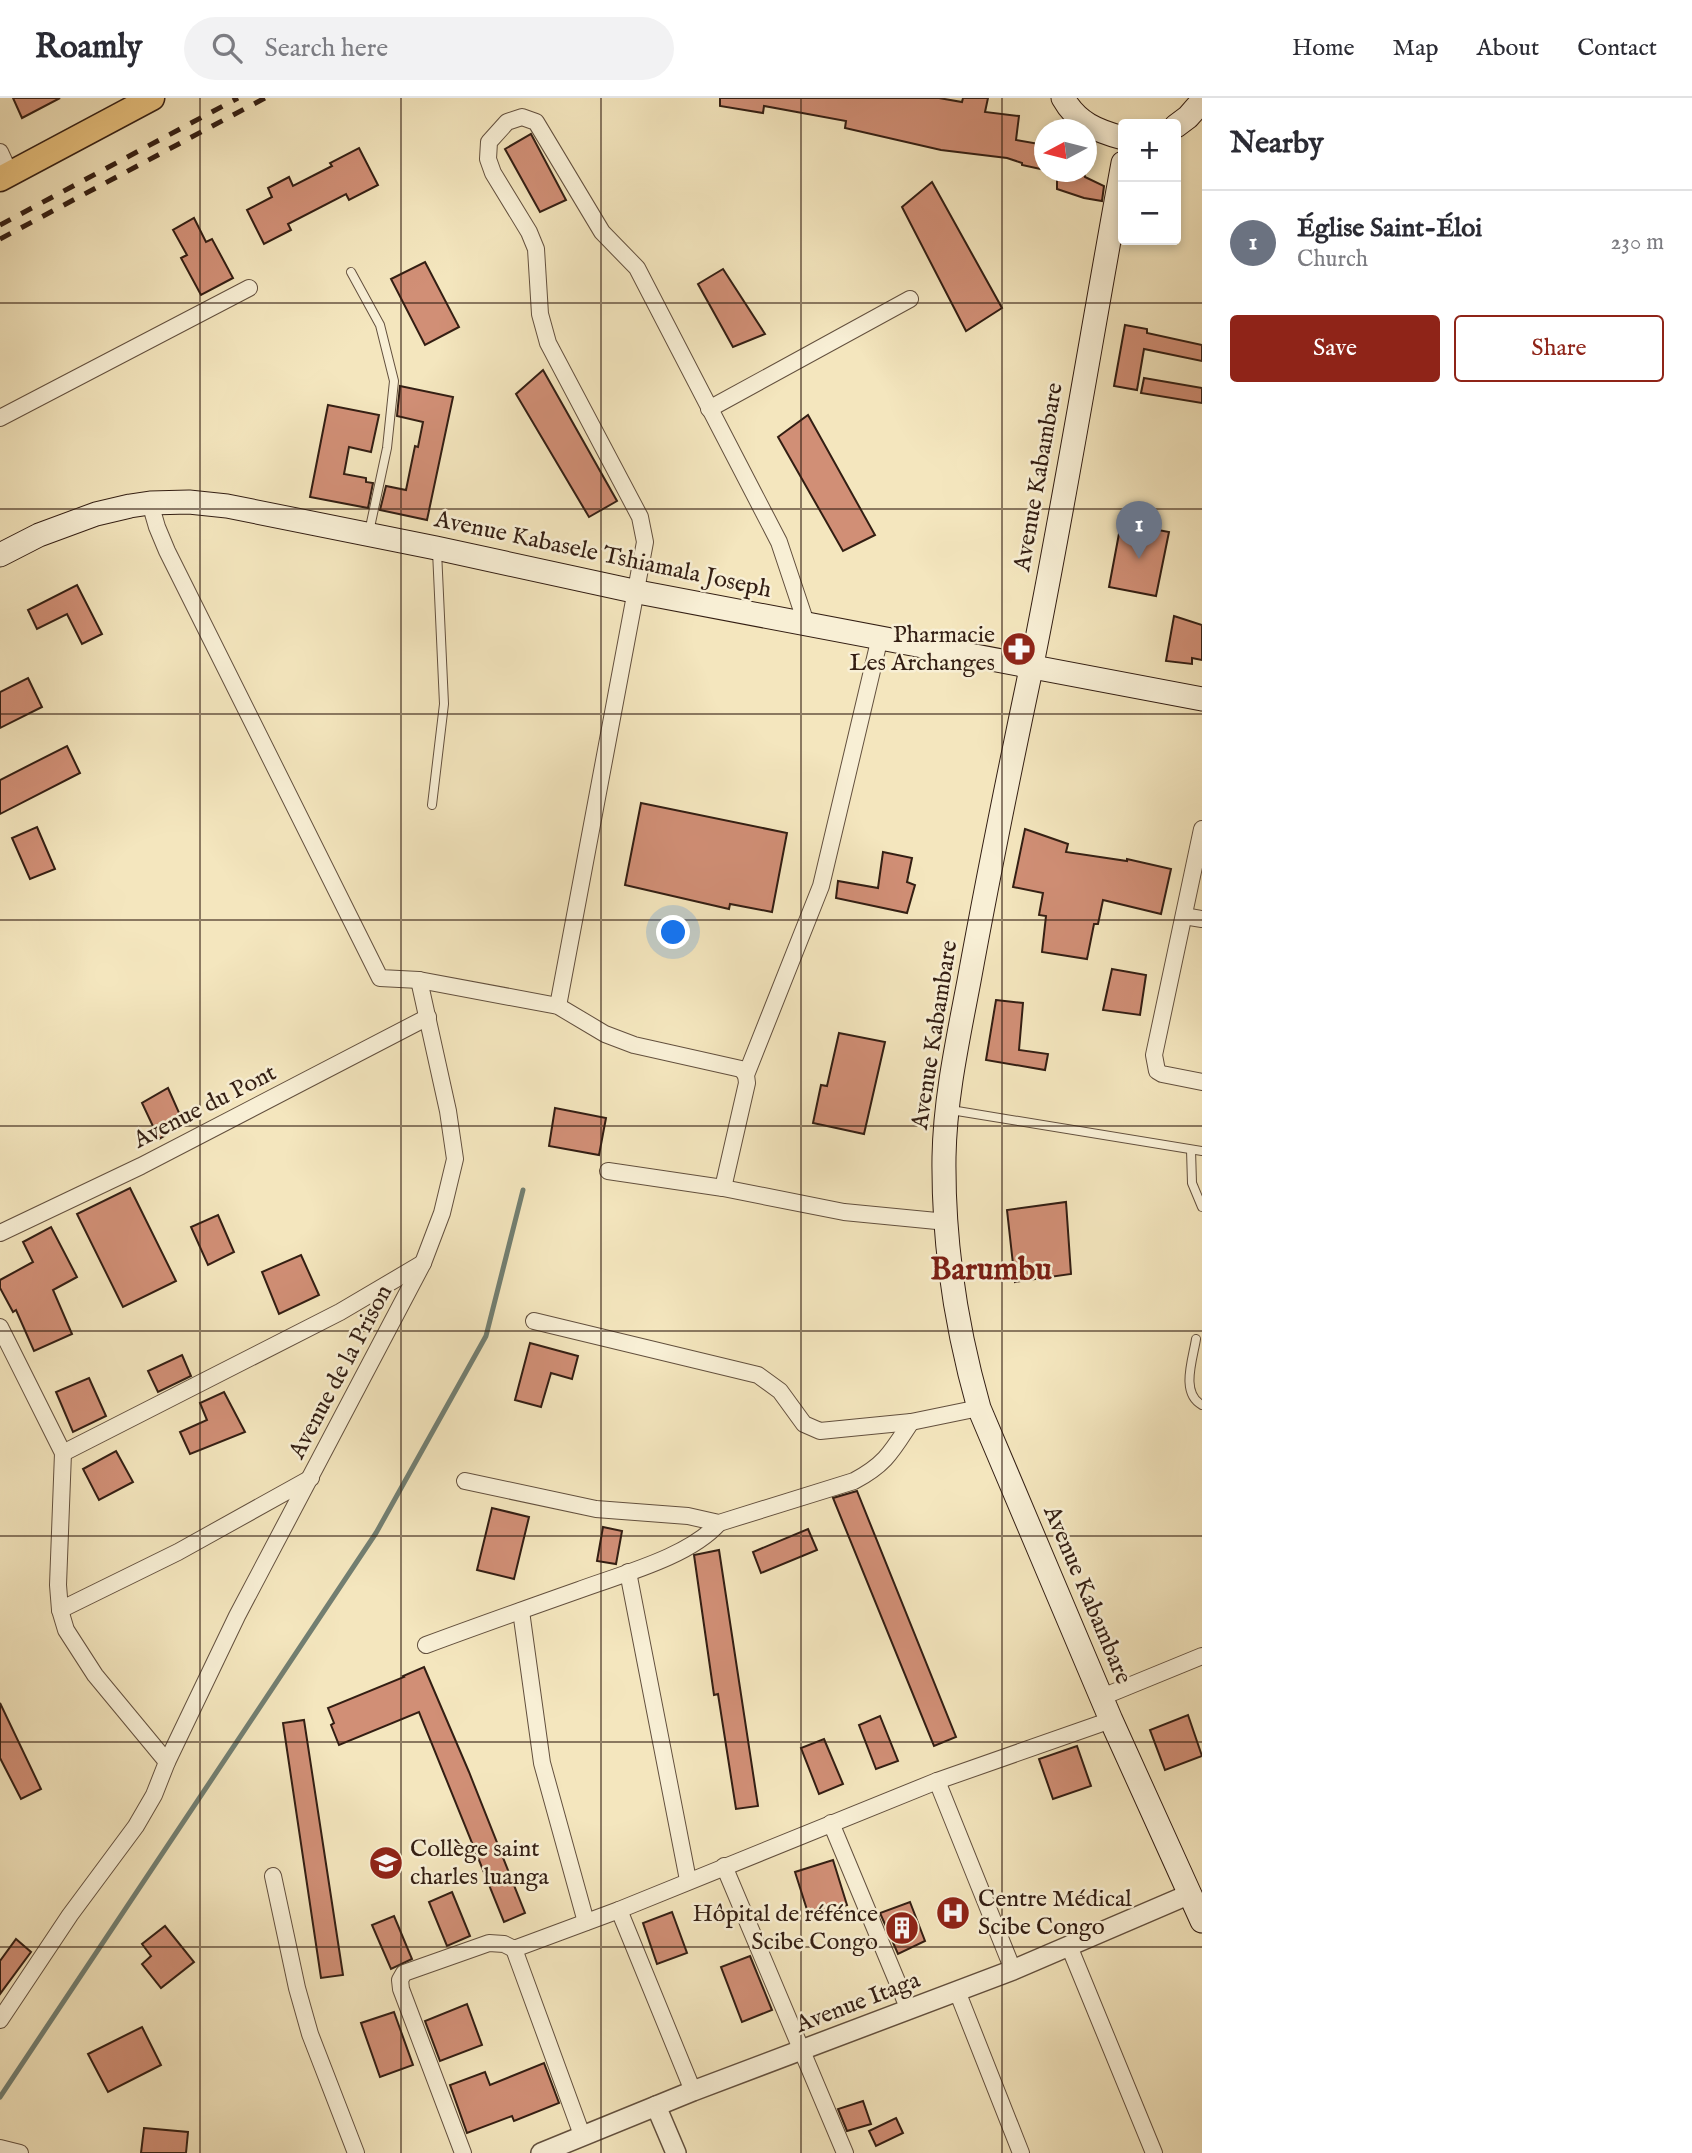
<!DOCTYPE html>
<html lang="en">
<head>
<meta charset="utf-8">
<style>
  :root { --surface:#fff; --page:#f2f2f3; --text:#2b2b33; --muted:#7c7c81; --line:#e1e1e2; --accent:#8f2418 }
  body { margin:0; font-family:"IM FELL English",serif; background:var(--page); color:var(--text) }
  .controls { position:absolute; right:21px; top:21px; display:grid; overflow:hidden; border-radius:7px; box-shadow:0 4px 10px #0003 }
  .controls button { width:63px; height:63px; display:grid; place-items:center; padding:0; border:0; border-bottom:2px solid var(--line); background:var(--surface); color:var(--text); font:35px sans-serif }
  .compass { position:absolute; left:1034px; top:21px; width:63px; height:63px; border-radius:50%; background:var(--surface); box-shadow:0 4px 10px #0003; rotate:263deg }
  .you { position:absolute; left:674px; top:835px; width:24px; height:24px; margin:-18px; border:5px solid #fff; border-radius:50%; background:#1a73e8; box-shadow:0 0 0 10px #1a73e833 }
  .badge { display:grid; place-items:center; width:46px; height:46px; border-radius:50%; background:var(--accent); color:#fff; font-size:23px; font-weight:700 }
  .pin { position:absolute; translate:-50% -58px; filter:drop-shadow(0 2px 4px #0008) }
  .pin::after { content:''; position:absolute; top:37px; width:24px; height:21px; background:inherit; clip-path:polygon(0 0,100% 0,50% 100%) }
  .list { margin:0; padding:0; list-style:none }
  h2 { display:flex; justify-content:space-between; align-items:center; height:91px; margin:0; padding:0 28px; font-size:30px }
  h2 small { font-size:23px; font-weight:400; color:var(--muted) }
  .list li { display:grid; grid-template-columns:46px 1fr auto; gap:21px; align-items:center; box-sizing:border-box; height:105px; padding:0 28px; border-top:2px solid var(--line) }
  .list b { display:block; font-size:26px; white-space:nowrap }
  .list p { margin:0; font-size:23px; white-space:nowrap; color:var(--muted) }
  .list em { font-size:23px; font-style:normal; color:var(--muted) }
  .actions { display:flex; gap:14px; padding:21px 28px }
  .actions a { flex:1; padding:16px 0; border:2px solid var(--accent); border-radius:7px; text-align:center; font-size:24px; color:var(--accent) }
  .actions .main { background:var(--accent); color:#fff }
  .icon { flex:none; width:38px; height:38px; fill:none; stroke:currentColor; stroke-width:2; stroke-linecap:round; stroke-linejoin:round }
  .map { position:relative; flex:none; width:1202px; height:2055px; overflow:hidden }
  header { display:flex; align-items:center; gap:42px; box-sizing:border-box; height:98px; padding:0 35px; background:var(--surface); border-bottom:2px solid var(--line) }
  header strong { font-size:33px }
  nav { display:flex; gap:38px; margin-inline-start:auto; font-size:24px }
  .search { width:490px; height:63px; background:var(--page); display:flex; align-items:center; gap:18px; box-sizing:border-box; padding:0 24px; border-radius:38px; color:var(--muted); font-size:26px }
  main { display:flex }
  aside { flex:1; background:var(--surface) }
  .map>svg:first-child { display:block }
</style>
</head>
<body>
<header>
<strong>Roamly</strong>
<div class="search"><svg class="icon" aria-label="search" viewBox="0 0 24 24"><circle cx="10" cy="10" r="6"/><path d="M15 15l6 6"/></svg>Search here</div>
<nav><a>Home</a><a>Map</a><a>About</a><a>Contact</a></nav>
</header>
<main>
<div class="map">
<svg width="1202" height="2055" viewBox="0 0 1202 2055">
  <rect width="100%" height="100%" fill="#f4e6be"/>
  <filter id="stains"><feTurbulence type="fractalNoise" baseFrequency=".00286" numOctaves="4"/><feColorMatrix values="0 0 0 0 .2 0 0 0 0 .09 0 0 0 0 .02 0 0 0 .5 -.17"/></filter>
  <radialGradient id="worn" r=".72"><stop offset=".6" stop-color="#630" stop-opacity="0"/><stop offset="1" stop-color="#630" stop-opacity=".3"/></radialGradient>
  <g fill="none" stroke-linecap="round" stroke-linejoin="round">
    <!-- stream -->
    <path stroke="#727f72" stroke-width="5" d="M0,1999L376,1435L486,1238L523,1092"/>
  </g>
  <!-- building -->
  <g fill="#d18f76" stroke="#331e13" stroke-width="2">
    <path d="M13,0H60L22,20Z"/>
    <path d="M720,0H939L962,4L963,0H988L985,14L1019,18L1016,42L1045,47V72L1022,67V65L1007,60L941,52L845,30L846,23L764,8L763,15L720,8Z"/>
    <path d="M531,36L566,102L540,114L505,51Z"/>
    <path d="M359,50L378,87L349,102L346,96L288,126L291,132L264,146L247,112L272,99L268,90L289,79L293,88L332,68L330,65Z"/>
    <path d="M1057,74H1084L1085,79L1104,88L1102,103L1084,100L1057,91Z"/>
    <path d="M932,84L1002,210L966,233L902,109Z"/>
    <path d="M194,120L206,144L212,141L233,180L201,197L181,160L187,157L173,132Z"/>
    <path d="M425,164L459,229L425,247L391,181Z"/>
    <path d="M723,171L765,236L733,249L698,186Z"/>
    <path d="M1125,227L1147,231V235L1202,247V263L1144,251L1137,292L1114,288Z"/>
    <path d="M543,272L617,403L589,419L516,296Z"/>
    <path d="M1144,280L1202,290V305L1141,295Z"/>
    <path d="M400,288L453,299L427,422L380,412L386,388L406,392L415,348L418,349L423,324L397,318Z"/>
    <path d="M328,307L379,317L371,354L349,349L344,376L366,380V384L373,385L368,410L310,399Z"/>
    <path d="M808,317L875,437L843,453L778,339Z"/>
    <path d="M1121,425L1169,434L1156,498L1109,489Z"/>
    <path d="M77,487L102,536L82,546L67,516L37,531L28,512Z"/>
    <path d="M1174,518L1202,527V562L1192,560V566L1166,563Z"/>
    <path d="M28,580L42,609L0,630V594Z"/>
    <path d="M67,648L80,675L0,716V682Z"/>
    <path d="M641,705L787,735L772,814L730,806L729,811L625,787Z"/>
    <path d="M37,729L55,771L30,781L12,740Z"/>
    <path d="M1025,731L1068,746L1066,754L1127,763V761L1171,771L1161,816L1103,802L1098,826H1094L1087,861L1042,854L1046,818L1039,817L1043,795L1013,789Z"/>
    <path d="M883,754L912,760L907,784L915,787L907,815L836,800L838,783L878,790Z"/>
    <path d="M1112,871L1146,877L1140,917L1103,912Z"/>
    <path d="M996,902L1023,905L1019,952L1048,956L1045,972L986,962Z"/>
    <path d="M839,935L885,944L864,1036L813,1025L821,987L827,988Z"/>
    <path d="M168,990L184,1026L159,1041L142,1005Z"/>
    <path d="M555,1010L606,1020L599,1057L549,1048Z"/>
    <path d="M130,1090L176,1183L123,1209L77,1116Z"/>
    <path d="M1066,1104L1071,1176L1015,1184L1007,1112Z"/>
    <path d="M218,1117L234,1154L208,1167L191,1129Z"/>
    <path d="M51,1129L77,1179L53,1192L72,1236L34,1253L16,1212L13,1214L0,1190V1182L33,1164L23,1144Z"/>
    <path d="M301,1157L319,1197L279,1216L262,1174Z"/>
    <path d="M530,1245L578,1258L572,1281L551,1275L541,1309L515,1302Z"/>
    <path d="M182,1257L191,1278L158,1294L148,1273Z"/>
    <path d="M89,1280L106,1318L73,1334L56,1294Z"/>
    <path d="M224,1294L245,1334L190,1356L180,1334L207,1322L200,1305Z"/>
    <path d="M116,1353L133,1384L99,1402L83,1371Z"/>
    <path d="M857,1393L956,1639L934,1648L833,1400Z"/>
    <path d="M492,1410L529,1419L514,1481L477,1472Z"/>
    <path d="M603,1429L622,1433L616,1466L597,1463Z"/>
    <path d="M808,1431L817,1452L761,1475L753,1454Z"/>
    <path d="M719,1452L758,1708L736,1711L718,1596L714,1597L694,1457Z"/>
    <path d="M424,1569L469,1674L525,1815L504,1824L419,1614L339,1647L331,1627L334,1625L328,1610L404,1579L403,1578Z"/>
    <path d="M0,1605L41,1691L21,1701L0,1660Z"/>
    <path d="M1188,1617L1202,1658L1165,1672L1150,1632Z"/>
    <path d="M880,1618L898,1663L876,1671L859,1627Z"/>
    <path d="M304,1622L343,1877L321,1880L283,1625Z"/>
    <path d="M824,1641L843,1686L819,1696L801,1650Z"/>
    <path d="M1077,1648L1091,1688L1053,1701L1039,1661Z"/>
    <path d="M833,1762L847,1807L809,1818L795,1774Z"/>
    <path d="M452,1794L470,1838L447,1848L429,1804Z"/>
    <path d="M910,1804L925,1843L898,1856L880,1815Z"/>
    <path d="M672,1814L687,1855L657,1866L643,1825Z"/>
    <path d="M394,1818L412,1861L391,1871L372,1827Z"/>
    <path d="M165,1828L194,1864L161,1890L142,1866L151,1858L142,1846Z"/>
    <path d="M16,1841L31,1854L0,1896V1863Z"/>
    <path d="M750,1858L772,1912L742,1924L721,1869Z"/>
    <path d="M467,1906L482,1947L440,1963L425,1923Z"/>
    <path d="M394,1914L413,1967L380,1979L361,1925Z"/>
    <path d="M142,1929L161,1967L108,1994L88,1956Z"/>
    <path d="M544,1965L559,2005L514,2023L512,2018L467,2035L450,1987L485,1974L490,1987Z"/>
    <path d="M863,2003L871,2026L847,2033L838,2011Z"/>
    <path d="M896,2020L903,2035L876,2048L869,2033Z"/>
    <path d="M144,2030L188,2034L186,2055H141Z"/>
  </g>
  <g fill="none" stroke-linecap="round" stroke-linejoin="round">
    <!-- service casing -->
    <g stroke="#63503e" stroke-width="10">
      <g id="service">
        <path d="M351,174L380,227L394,283L387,350L369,434"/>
        <path d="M432,707L444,606L437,453"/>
        <path d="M951,1012L1202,1053"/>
        <path d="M1191,1052L1192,1085L1202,1109"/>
        <path d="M1196,1241C1193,1261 1180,1295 1202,1307"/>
      </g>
    </g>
    <!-- minor casing -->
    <g stroke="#63503e" stroke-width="18">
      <g id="minor">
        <path d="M0,54L10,76"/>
        <path d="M709,311L910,201"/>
        <path d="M0,320L249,190"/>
        <path d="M150,405L157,429L167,453L380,880L419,882L558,908L605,936L634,947L741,971L746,977"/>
        <path d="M1202,731L1154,957L1157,973L1162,976L1202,984"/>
        <path d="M1184,818L1202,821"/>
        <path d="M558,908L645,444L640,419L548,245L540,216L536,151L529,134L493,75L488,61L489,44L507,24L522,19L536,24L602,134L637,170L779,444L806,525"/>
        <path d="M608,1073L723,1090L844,1114L947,1124"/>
        <path d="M723,1090L747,985L746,977L821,788L880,539"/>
        <path d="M0,1135L141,1068L428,919"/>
        <path d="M534,1223L758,1277L780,1293L804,1326L820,1333L911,1324L979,1310"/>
        <path d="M0,1229L63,1355L58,1487L60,1512L66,1532L95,1577L167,1664"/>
        <path d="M63,1355L340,1214L423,1165"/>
        <path d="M465,1383L596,1411L688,1418L719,1425L854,1383C886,1366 892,1353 911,1324"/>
        <path d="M628,1474L688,1782"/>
        <path d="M60,1512L178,1454L311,1380"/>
        <path d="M521,1513L542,1665L586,1824"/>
        <path d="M426,1547C477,1528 528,1510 579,1492C622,1476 689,1459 719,1425"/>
        <path d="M1102,1599L1202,1558"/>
        <path d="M937,1683L1013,1872"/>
        <path d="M831,1725L909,1912"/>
        <path d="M724,1768L845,2055"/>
        <path d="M273,1778L297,1890L310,1936L356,2055"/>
        <path d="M619,1812L693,1993"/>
        <path d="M1069,1848L1154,2055"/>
        <path d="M514,1851L582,2037"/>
        <path d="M957,1893L1021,2055"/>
        <path d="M0,1922L70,1817L136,1728L154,1697L167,1664L237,1518L423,1165L442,1115L455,1061L448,1013L419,882"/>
        <path d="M0,2050L20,2055"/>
        <path d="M463,2055L401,1891L400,1882L404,1875L489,1845L504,1846L514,1851L619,1812L937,1683L1111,1622"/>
      </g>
    </g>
    <!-- tertiary casing -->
    <g stroke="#63503e" stroke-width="22">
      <g id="tertiary">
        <path d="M656,2008L676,2055"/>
        <path d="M541,2055L693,1993L1013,1872L1190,1796"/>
      </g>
    </g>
    <!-- secondary casing -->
    <g stroke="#331e13" stroke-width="25">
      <g id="secondary">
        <path d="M1063,0C1077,25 1097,33 1123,40"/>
        <path d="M1176,28L1188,19L1202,3"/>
        <path d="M1123,65C1092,234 1065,403 1031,571C1009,675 988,779 969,883C958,941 945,1000 944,1059C943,1143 956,1229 979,1310L1111,1622L1202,1823"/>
        <path d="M0,457L39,437L96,416L130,408L150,405L189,404L227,408L436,450L638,494L1202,601"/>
      </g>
    </g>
    <!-- primary casing -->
    <g stroke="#331e13" stroke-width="27">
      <path id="primary" d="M0,81L152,0"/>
    </g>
    <!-- service -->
    <use href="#service" stroke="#f8efd5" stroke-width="8"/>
    <!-- minor -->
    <use href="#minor" stroke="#f8efd5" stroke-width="16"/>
    <!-- tertiary -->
    <use href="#tertiary" stroke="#f8efd5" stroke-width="19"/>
    <!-- secondary -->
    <use href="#secondary" stroke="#f8efd5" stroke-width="23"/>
    <!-- primary -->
    <use href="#primary" stroke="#eac37f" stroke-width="24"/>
    <!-- rail -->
    <g stroke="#331e13" stroke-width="5" stroke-dasharray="12 12" stroke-linecap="butt">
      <path d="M0,127L238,0"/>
      <path d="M0,141L265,0"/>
    </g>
  </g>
  <!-- grid -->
  <path fill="none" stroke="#331e13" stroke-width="2" stroke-opacity="0.55" d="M200,0V2055M401,0V2055M601,0V2055M801,0V2055M1002,0V2055M0,205H1202M0,411H1202M0,616H1202M0,822H1202M0,1028H1202M0,1233H1202M0,1438H1202M0,1644H1202M0,1849H1202"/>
  <!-- icons -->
  <defs>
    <g id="pharmacy-disc" transform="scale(1.75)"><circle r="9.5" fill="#8f2418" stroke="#f8efd5"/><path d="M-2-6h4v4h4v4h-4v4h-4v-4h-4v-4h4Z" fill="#fff"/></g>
    <g id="school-disc" transform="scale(1.75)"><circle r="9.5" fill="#8f2418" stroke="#f8efd5"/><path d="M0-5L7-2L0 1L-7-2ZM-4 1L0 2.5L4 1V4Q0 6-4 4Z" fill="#fff"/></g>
    <g id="hospital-disc" transform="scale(1.75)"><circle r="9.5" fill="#8f2418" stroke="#f8efd5"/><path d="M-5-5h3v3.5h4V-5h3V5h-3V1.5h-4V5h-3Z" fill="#fff"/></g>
    <g id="building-disc" transform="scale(1.75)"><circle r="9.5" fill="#8f2418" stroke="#f8efd5"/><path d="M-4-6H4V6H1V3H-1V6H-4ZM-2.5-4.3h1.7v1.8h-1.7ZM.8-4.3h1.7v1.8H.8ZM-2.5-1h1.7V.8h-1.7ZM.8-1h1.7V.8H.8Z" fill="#fff"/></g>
  </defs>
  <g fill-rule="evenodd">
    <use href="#pharmacy-disc" x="1019" y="551"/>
    <use href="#school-disc" x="386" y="1765"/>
    <use href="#hospital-disc" x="953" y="1815"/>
    <use href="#building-disc" x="902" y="1830"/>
  </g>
  <g text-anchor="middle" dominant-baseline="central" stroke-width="5" stroke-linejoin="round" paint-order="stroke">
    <!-- street labels -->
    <g font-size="24" fill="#331e13" stroke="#f8efd5">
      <text transform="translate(1039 379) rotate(-80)">Avenue Kabambare</text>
      <text transform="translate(603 457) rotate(12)">Avenue Kabasele Tshiamala Joseph</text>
      <text transform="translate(935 937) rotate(-81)">Avenue Kabambare</text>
      <text transform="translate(205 1009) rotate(-27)">Avenue du Pont</text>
      <text transform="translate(341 1274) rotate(-62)">Avenue de la Prison</text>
      <text transform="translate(1087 1497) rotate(67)">Avenue Kabambare</text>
      <text transform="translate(858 1905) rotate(-21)">Avenue Itaga</text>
    </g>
    <!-- poi labels -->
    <g font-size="24" fill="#331e13" stroke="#f8efd5" text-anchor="end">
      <text x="995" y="537">Pharmacie<tspan x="995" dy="28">Les Archanges</tspan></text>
      <text x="410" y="1751" text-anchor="start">Collège saint<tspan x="410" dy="28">charles luanga</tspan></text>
      <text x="978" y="1801" text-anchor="start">Centre Médical<tspan x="978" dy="28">Scibe Congo</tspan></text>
      <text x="878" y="1816">Hôpital de réfénce<tspan x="878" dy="28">Scibe Congo</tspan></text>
    </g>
    <!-- district labels -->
    <g font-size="32" font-weight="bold" fill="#7a1f14" stroke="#f8efd5">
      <text x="991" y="1172">Barumbu</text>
    </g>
  </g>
  <rect width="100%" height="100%" filter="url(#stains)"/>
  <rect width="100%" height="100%" fill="url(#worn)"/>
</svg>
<div class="controls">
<button>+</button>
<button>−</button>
</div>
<svg class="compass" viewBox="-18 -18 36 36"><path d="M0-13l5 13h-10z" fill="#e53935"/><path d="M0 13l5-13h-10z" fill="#7c7c81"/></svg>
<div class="you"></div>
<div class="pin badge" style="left:1139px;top:461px;background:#6b7280">1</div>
</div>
<aside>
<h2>Nearby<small></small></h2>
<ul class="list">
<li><span class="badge" style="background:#6b7280">1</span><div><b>Église Saint-Éloi</b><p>Church</p></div><em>230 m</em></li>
</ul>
<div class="actions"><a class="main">Save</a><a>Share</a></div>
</aside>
</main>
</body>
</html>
